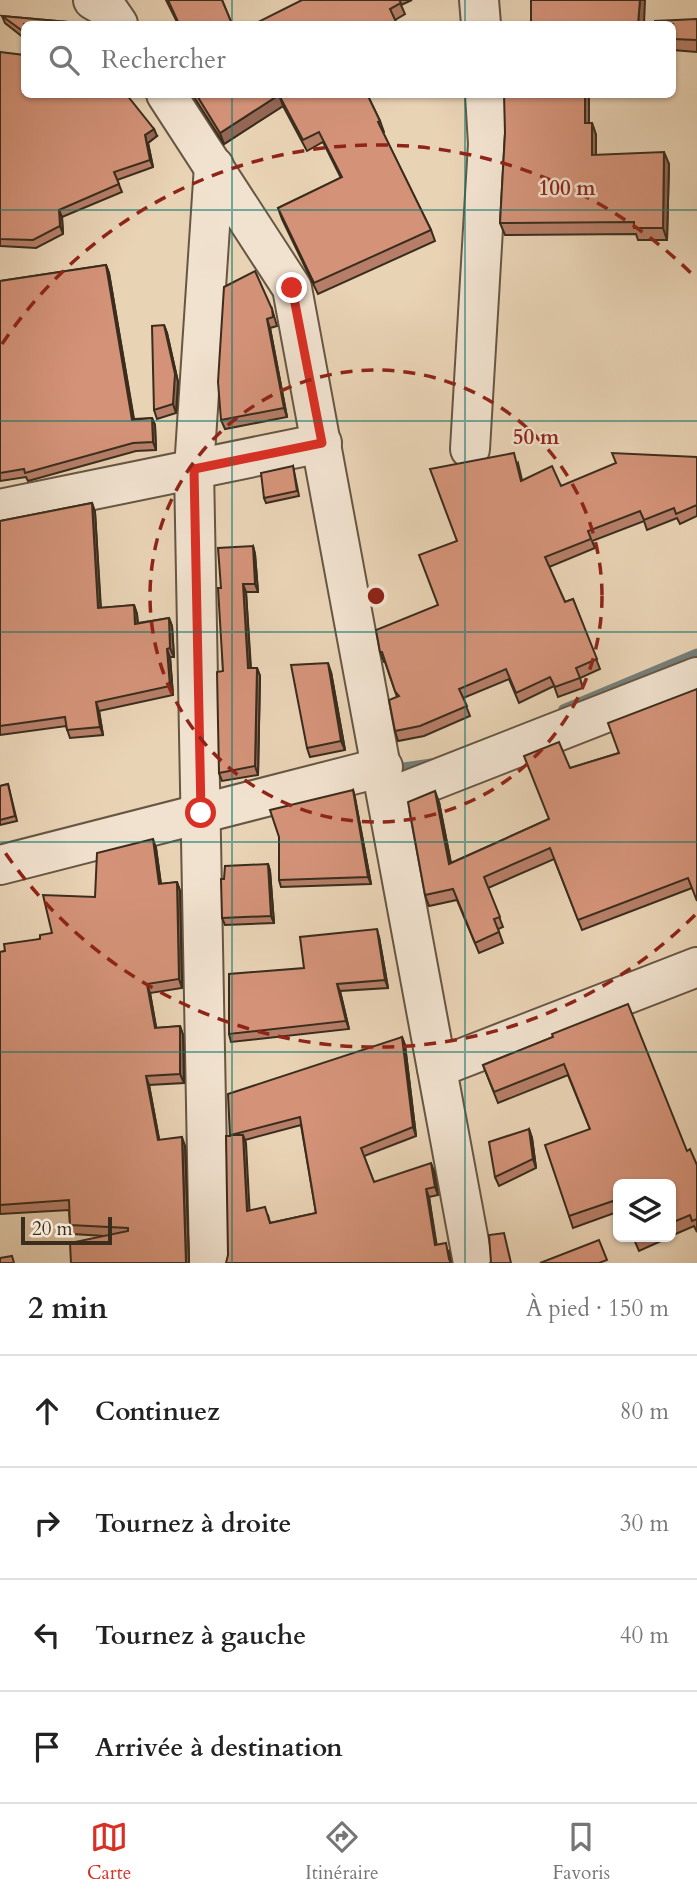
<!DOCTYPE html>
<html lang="fr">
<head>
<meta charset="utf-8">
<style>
  :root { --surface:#fff; --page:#f6f6f6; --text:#222; --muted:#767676; --line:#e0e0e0; --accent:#d93025 }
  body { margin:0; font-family:Cardo,serif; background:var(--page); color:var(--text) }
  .controls { position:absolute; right:21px; bottom:21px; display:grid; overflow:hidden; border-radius:10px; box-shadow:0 2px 5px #0004 }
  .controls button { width:63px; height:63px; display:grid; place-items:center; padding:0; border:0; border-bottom:2px solid var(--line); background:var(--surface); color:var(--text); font:35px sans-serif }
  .scale { position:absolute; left:21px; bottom:18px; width:91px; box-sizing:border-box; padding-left:7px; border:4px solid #3a2d1d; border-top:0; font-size:19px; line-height:24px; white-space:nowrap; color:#3a2d1d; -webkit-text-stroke:5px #f1e2cf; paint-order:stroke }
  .stop { position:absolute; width:21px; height:21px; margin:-16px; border:5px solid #d93025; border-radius:50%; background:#fff }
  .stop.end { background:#d93025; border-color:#fff; box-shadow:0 2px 7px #0008 }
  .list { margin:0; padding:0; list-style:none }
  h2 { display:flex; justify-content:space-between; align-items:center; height:91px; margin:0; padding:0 28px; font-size:30px }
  h2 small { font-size:23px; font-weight:400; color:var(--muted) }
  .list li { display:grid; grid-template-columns:46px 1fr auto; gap:21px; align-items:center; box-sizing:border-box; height:112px; padding:0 28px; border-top:2px solid var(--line) }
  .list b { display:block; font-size:26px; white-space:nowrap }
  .list em { font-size:23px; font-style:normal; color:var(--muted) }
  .icon { flex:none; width:38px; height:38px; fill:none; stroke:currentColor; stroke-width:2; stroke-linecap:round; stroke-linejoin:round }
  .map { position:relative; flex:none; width:697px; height:1263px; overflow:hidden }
  .search { position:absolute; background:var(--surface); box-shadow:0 2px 5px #0004; left:21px; right:21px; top:21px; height:77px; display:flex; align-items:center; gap:18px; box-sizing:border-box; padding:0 24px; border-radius:10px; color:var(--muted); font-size:26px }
  .sheet { height:539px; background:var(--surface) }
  nav { display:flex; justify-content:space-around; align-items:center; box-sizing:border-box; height:98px; border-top:2px solid var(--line); background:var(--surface); font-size:19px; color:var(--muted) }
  nav a { display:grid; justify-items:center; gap:4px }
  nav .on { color:var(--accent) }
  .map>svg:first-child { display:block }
</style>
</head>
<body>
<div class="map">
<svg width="697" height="1263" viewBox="0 0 697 1263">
  <rect width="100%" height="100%" fill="#e9d3b5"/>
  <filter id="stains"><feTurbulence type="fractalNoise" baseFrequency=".00286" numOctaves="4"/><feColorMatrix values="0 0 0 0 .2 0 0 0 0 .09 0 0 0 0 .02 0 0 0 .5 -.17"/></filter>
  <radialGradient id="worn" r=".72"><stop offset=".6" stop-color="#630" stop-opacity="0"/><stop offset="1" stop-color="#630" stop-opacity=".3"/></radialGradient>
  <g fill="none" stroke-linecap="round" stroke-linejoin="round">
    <!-- stream -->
    <g stroke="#757f7a" stroke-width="9">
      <path d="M563,709L697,653"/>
      <path d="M390,769L431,763"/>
    </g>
    <!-- minor casing -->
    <g stroke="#665643" stroke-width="42">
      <g id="minor">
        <path d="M93,0L107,8L118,24"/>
        <path d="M479,0L481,24"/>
        <path d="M166,94L292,288L473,1263"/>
        <path d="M470,449L488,144L485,94"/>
        <path d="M0,509L322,443"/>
        <path d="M388,798L697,677"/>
        <path d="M0,865L383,767"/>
        <path d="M437,1068L697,967"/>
        <path d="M209,1263L194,469L214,166"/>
      </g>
    </g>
    <!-- minor -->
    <use href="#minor" stroke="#f1e2cf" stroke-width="38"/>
  </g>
  <!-- wall -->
  <g fill="#b67e68" stroke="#3a2d1d" stroke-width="2" fill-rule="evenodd">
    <path d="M166,0H222L232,24H178Z"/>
    <path d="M302,0H412L401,5L405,14L395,20Z"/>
    <path d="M2,16L68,22L69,24H24V38L5,23Z"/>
    <path d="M697,19V52L673,50V24Z"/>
    <path d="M0,52L157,136L148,143L153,167L117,180L122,192L62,217L63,234L36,248L0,246Z"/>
    <path d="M192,94H367L380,121L384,132L383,133L431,230L435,241L318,294L282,219L278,208L341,178L323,142L307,151L283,106L224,144Z"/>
    <path d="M592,123L596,135V155L669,164L667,240H638L636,234L505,235L500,223L505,133Z"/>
    <path d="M106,265L109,273L134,419L152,418L155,425L156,450L136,451L28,481L26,477L0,481V281Z"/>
    <path d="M272,309L277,326L270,328L287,417L225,429L221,420Z"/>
    <path d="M164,325L167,333L178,382L176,413L157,419L154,410Z"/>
    <path d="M697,457V516L680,524L677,518L647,530L644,521L592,541L595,548L549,567L565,602L573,599L600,669L580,678L583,688L558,697L554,686L519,703L509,679L463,698L470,716L424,736L398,741L395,731L397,697L385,662H384L380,652L438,605L518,463L522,480L561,486Z"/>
    <path d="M293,466L299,496L266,503L264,498Z"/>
    <path d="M92,503L95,512L101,608L134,605L137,614L138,623L169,618L172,626L174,657H170L173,695L99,711L103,735L70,738L66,726L0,735V521Z"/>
    <path d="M253,546L255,554L258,592H246L251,668H257L260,676L258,775L222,781L219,773L223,671L221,588Z"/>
    <path d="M331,672L345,750L310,757L307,748Z"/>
    <path d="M697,689L692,888L582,930L554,859L488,888L503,927L498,929L503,943L479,953L457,900L429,906L425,895L439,802L451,863L549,819L570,768L619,753Z"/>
    <path d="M8,784L17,821L0,825V786Z"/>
    <path d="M353,790L355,798L371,884L281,887L279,880Z"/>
    <path d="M156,848L161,884L177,882L180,891L182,988L150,993L156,1028L180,1026L183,1035L184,1083L149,1085L159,1140L185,1146L189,1263L104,1236L73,1234L70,1225L69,1210L0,1214V952L5,951L40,939L52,933Z"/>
    <path d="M268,864L270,871L274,923L225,925L222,918L224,879Z"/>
    <path d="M379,937L388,988L340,991L349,1029L231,1042L229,1034L304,968Z"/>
    <path d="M402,1037L405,1045L416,1136L364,1156L374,1182L434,1171L438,1195L429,1197L436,1245L449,1251L451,1263L228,1255L230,1136ZM301,1125L316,1213L270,1223L268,1215L249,1211L245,1140Z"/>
    <path d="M553,1037L687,1151L697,1165V1232L694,1226L671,1236V1184H618V1215L617,1212L573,1228L569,1216L590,1129L568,1075L498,1103L483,1065Z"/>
    <path d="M529,1129L532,1138L536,1168L499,1186L495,1177Z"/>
    <path d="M633,1237H670L639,1251Z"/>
  </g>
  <!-- shaded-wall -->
  <g fill="#946755" stroke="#3a2d1d" stroke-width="2">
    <path d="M640,0H645L644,24H638Z"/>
    <path d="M585,94H589V135L585,123Z"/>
    <path d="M279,95L283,106L224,144L220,133Z"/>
    <path d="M592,123L596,135V167L592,155Z"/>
    <path d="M154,129L157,136L148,143L153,167L150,160L145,135Z"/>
    <path d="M664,152L669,164L667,240L663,228Z"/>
    <path d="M59,210L62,217L63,234L60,226Z"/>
    <path d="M106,265L109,273L135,427L132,420Z"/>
    <path d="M267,319L270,328L287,417L284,408Z"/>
    <path d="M164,325L167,333L178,382L176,413L173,404Z"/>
    <path d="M152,418L155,425L156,450L153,442Z"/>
    <path d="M92,503L95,512L101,617L98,608Z"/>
    <path d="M253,546L255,554L258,592L255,584Z"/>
    <path d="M243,584L246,592L251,677L248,668Z"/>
    <path d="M134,605L137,614L138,632L135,624Z"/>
    <path d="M169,618L172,626L174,657L170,648Z"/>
    <path d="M167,649L170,657L173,695L170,686Z"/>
    <path d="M328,663L331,672L345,750L341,741Z"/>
    <path d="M257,668L260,676L258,775L255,766Z"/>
    <path d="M96,702L99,711L103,735L100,727Z"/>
    <path d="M353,790L355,798L371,884L368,877Z"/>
    <path d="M435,791L439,802L453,874L449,864Z"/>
    <path d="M153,839L156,848L162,893L159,884Z"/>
    <path d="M268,864L270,871L274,923L271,916Z"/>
    <path d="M177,882L180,891L182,988L179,979Z"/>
    <path d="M377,929L379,937L388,988L385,980Z"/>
    <path d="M147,984L150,993L158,1037L155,1028Z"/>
    <path d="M337,984L340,991L349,1029L346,1021Z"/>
    <path d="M180,1026L183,1035L184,1083L180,1074Z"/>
    <path d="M402,1037L405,1045L416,1136L413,1127Z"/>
    <path d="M146,1076L149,1085L161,1149L158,1140Z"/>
    <path d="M529,1129L532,1138L536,1168L533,1159Z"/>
    <path d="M243,1135L246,1143L250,1219L247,1211Z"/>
    <path d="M182,1137L185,1146L189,1263H186Z"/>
    <path d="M431,1163L434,1171L438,1195L435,1187Z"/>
    <path d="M426,1189L429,1197L438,1253L435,1245Z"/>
  </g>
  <!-- building -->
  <g fill="#d49379" stroke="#3a2d1d" stroke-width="2" fill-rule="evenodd">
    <path d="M168,0H222L232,24H179Z"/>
    <path d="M302,0H399L401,3L390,9L397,24H254Z"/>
    <path d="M531,0H640L638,24H531Z"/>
    <path d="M2,16L68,22L66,24H24V32Z"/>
    <path d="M697,19V40L673,39V24H655V21Z"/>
    <path d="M0,52L24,55V94H126L154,129L145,135L150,160L114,172L119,184L59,210L60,226L33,240L0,239Z"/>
    <path d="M196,94H367L380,121L378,122L431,230L314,283L278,208L342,177L319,132L303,140L279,95L220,133Z"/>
    <path d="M504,94H585V123H592V155L664,152L663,228H634V222L500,223L505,133Z"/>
    <path d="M106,265L132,420L152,418L153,442L133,443L25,473L24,469L0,473V281Z"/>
    <path d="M255,271L272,309L273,317L267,319L284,408L221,420L218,382L224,287Z"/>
    <path d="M164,325L175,374L173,404L154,410L152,326Z"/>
    <path d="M514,453L521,481L552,466L561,486L616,463L612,453L697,457V505L676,514L674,508L644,520L640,511L588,531L591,539L545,557L565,602L573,599L597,659L576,668L580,678L555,687L550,677L516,693L506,669L459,689L467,706L420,726L395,731L389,700L399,696L395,691L382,652H380L376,630L438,605L419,555L457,541L430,469Z"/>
    <path d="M293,466L297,491L264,498L261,473Z"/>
    <path d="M92,503L98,608L134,605L135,624L169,618L170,648L167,649L170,686L96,702L100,727L67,730L65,717L0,726V521Z"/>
    <path d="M253,546L255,584H243L248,668H257L255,766L219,773L217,672L223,671L218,588H221L218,548Z"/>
    <path d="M328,663L341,741L307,748L291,665Z"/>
    <path d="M697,689V901L688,878L578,920L550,848L484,877L500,917L494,919L499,932L475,943L453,889L425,895L408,802L435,791L449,864L549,819L524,756L559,742L570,768L619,753L608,723Z"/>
    <path d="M8,784L15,816L0,820V786Z"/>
    <path d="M353,790L368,877L279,880V837L270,810Z"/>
    <path d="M153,839L159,884L177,882L179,979L147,984L155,1028L180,1026V1074L146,1076L158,1140L182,1137L186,1263H71L70,1243L128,1231V1228L70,1225L69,1200L0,1205V952L5,951L4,944L40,939V935L52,933L43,895L95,897L97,853Z"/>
    <path d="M268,864L271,916L222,918L221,879H224L225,866Z"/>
    <path d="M377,929L385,980L337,984L346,1021L229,1034V974L304,968L300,937Z"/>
    <path d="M628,1004L687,1151L690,1149L697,1165V1219L692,1221L690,1215L671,1223V1184H618V1212L613,1201L569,1216L545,1145L590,1129L564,1064L494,1092L483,1065L553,1037L552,1034Z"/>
    <path d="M402,1037L413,1127L361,1148L374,1182L431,1163L435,1187L426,1189L435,1245L446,1243L449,1259L451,1263H226L228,1255L226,1136H230L228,1094ZM300,1117L316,1213L270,1223L265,1207L247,1211L243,1135H231Z"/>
    <path d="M529,1129L533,1159L495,1177L489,1142Z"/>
    <path d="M504,1233L511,1263H490L491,1262L489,1235Z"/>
    <path d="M599,1240L607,1260L599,1263H540Z"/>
    <path d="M12,1256L14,1263H0V1258Z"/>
  </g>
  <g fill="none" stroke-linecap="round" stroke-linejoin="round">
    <!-- route -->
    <path stroke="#d93025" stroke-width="9" d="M201,813L194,469L322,443L292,288"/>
  </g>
  <!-- grid -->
  <path fill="none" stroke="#0f766e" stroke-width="2" stroke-opacity="0.55" d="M232,0V24M465,0V24M232,94V1263M465,94V1263M0,210H697M0,421H697M0,632H697M0,842H697M0,1052H697"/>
  <!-- distance rings -->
  <g fill="none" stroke="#8f2418" stroke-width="3.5" stroke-dasharray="12 9">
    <circle cx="376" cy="596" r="226"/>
    <path d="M695 915A451 451 0 0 1 2 848M2 344A451 451 0 0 1 695 277"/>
  </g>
  <circle cx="376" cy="596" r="10" fill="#8f2418" stroke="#f1e2cf" stroke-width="3.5"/>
  <g font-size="21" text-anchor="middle" font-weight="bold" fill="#8f2418" stroke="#f1e2cf" stroke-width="5" stroke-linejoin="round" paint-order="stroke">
    <text x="567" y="195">100 m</text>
    <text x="536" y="444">50 m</text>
  </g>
  <rect width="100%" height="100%" filter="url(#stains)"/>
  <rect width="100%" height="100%" fill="url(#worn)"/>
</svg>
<div class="controls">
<button><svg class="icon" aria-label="layers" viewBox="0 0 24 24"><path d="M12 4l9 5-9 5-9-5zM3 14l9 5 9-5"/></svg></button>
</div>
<div class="scale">20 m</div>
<div class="stop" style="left:201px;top:813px"></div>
<div class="stop end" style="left:292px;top:288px"></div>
<div class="search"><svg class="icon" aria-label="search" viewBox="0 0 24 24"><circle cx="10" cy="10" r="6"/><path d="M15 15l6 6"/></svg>Rechercher</div>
</div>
<section class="sheet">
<h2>2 min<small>À pied · 150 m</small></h2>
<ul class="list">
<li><svg class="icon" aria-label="ahead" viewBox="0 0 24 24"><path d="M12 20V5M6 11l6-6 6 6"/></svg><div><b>Continuez</b></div><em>80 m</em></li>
<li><svg class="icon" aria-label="right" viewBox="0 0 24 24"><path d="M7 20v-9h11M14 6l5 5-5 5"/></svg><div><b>Tournez à droite</b></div><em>30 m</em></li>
<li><svg class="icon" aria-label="left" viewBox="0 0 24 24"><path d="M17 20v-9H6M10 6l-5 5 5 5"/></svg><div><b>Tournez à gauche</b></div><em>40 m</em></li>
<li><svg class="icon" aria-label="arrive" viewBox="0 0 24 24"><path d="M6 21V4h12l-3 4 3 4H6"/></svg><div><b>Arrivée à destination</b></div></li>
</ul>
</section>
<nav>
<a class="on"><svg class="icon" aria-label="map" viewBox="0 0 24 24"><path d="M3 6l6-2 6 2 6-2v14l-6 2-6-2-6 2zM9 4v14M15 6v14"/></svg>Carte</a>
<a><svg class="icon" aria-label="directions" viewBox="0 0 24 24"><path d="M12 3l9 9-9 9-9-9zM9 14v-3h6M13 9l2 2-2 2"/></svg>Itinéraire</a>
<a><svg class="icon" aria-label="saved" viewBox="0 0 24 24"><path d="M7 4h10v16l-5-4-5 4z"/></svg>Favoris</a>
</nav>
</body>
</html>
